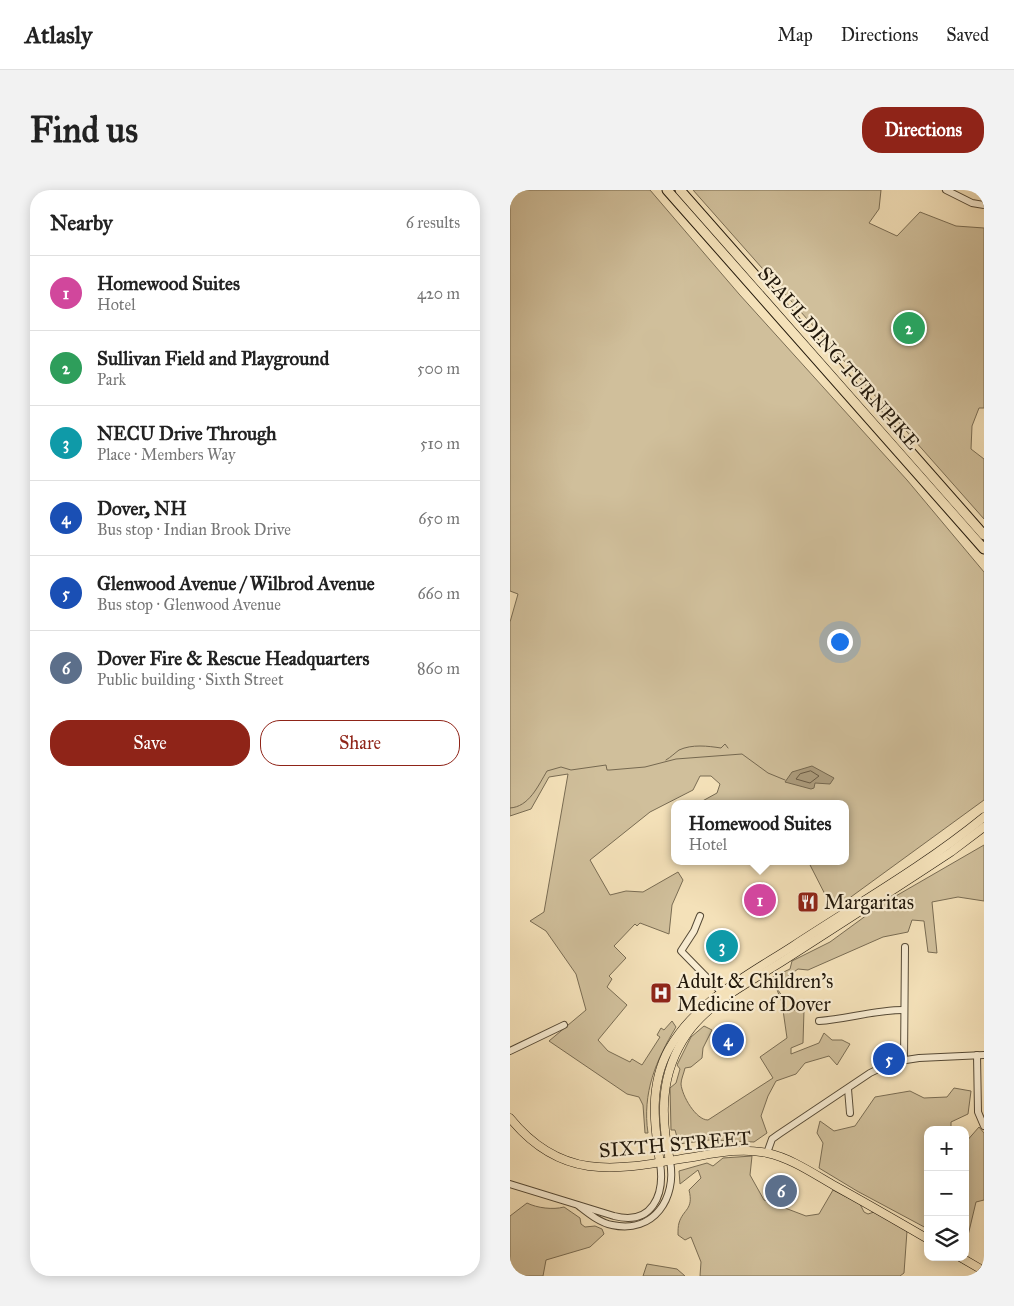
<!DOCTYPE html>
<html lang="en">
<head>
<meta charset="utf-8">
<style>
  :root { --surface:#fff; --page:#f2f2f2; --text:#222; --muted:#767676; --line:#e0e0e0; --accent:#8f2418 }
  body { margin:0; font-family:"IM FELL Great Primer",serif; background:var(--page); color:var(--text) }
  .controls { position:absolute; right:15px; bottom:15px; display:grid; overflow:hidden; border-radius:10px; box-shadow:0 2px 12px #0003 }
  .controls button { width:45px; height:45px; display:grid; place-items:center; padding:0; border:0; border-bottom:1px solid var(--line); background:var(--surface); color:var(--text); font:25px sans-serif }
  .you { position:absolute; left:329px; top:451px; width:18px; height:18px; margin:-12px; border:4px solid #fff; border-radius:50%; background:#1a73e8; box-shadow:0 0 0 8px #1a73e833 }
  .badge { display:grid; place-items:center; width:32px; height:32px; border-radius:50%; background:var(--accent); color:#fff; font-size:16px; font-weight:700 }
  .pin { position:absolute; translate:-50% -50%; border:2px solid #fff; box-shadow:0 1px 5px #0006 }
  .popup { position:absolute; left:161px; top:610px; width:178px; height:65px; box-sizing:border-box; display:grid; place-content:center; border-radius:10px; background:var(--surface); filter:drop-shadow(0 1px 4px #0005); font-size:16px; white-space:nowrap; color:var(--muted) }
  .popup b { font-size:19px; color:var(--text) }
  .popup::after { content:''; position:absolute; left:50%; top:100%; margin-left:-10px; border:10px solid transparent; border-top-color:var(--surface) }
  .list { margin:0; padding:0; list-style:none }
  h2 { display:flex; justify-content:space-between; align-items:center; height:65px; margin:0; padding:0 20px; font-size:21px }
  h2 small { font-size:16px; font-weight:400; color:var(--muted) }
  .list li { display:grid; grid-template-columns:32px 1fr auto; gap:15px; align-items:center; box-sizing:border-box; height:75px; padding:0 20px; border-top:1px solid var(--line) }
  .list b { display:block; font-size:19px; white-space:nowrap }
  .list p { margin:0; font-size:16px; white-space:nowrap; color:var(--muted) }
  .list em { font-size:16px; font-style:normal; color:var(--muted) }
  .actions { display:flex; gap:10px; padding:15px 20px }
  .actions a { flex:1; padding:11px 0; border:1px solid var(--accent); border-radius:20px; text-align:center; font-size:18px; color:var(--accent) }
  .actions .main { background:var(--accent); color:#fff }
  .icon { flex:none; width:28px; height:28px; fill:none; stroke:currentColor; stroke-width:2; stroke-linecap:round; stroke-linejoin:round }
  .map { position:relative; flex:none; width:474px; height:1086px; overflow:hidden; border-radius:20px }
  header { display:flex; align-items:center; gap:30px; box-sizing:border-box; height:70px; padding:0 25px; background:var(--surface); border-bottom:1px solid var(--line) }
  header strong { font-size:24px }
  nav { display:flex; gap:28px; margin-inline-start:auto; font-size:18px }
  .intro { display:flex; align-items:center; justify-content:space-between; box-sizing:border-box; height:120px; padding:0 30px }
  h1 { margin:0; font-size:35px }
  .button { padding:12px 22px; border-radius:20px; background:var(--accent); color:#fff; font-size:18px; font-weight:700 }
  main { display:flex; gap:30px; padding:0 30px }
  aside { flex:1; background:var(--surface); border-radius:20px; box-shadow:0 2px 12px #0003 }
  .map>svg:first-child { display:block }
</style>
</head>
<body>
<header>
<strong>Atlasly</strong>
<nav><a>Map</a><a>Directions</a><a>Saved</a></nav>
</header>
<div class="intro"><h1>Find us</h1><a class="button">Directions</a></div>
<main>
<aside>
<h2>Nearby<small>6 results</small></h2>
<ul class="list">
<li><span class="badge" style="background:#d1479c">1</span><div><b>Homewood Suites</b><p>Hotel</p></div><em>420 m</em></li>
<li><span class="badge" style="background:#2e9e5b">2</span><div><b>Sullivan Field and Playground</b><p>Park</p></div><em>500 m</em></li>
<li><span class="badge" style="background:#0f9aa8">3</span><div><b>NECU Drive Through</b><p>Place · Members Way</p></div><em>510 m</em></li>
<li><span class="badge" style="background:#1a4fb4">4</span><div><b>Dover, NH</b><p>Bus stop · Indian Brook Drive</p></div><em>650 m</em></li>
<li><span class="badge" style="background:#1a4fb4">5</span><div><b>Glenwood Avenue / Wilbrod Avenue</b><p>Bus stop · Glenwood Avenue</p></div><em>660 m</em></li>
<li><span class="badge" style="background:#5c6f8a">6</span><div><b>Dover Fire &amp; Rescue Headquarters</b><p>Public building · Sixth Street</p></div><em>860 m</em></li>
</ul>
<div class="actions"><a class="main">Save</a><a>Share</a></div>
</aside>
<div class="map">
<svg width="474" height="1086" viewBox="0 0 474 1086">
  <rect width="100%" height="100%" fill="#f4e1b9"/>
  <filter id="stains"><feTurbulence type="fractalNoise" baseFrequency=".004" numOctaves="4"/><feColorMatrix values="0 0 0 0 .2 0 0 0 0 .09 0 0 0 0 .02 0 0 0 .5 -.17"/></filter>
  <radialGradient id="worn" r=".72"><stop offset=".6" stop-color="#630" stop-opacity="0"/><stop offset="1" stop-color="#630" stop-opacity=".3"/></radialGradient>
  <!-- green -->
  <g fill="#d0bf9b" stroke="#796c53">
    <path d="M0,0H140L229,104L397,290L474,382V610L323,720L298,671H335V614H187L207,603L210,594L201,586H190L183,600L140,622L80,670L100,705L116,701L133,702L168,682L173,690L162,715L159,744L130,733L127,736L125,734L104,756L116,768L99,786L102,789L97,797L117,815L88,850L98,861L120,872L122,869L132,875L150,847L147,845L151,838L154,840L162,831L166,837C146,870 132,903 138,943H135L133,915L129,907L117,904L39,851L76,820L66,784L36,741L20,731L34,722L58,584L39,587L21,619L0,626V432L8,404L0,401Z"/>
    <path d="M183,0H371L369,19L359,33L387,46L410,22L446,36L474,38V218H469L462,236L461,259L474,269V329Z"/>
    <path d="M474,655V711L448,707L422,712L427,763L418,762L414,731L402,730L398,742L373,747L298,780L288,779L264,796L259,789L280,779L282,771L320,752L372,714Z"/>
    <path d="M266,797L276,812L277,823L281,820H294L293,853L281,858V864L309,853L314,843L322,850H332L340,854L327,875L319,866L295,873L286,884L266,891L258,906L251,926L257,943L244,952L199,950L169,954L165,940H161L160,898L166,893L170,879L167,875L181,847L194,836L202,840L193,858L192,868L181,877L175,878C174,883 171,889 171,894C172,906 186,930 198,930L263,888L250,867L277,848L272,813Z"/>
    <path d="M444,898L461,901L458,924L441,932V940H418V1039L347,1001L309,978L313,953L307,943L310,931L324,941L345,936L365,907L400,901L414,908L437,907Z"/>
    <path d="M469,937L474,943V1010L466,1012L455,1058V953Z"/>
    <path d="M242,966L240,985L254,1010L296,1026L309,1024L323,1000L350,1014L354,1022L358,1024L364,1022L397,1041L394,1083L390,1086H190L191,1072L181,1047L175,1050L168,1045C168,1041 168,1036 169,1033C173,1019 184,1020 179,1000L191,988L188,980L170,994L169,981L197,973L203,976L213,968Z"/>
    <path d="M17,1013C27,1018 43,1020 54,1017L70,1028L71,1034L75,1037L85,1036L92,1039L94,1044L80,1057L36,1070L33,1086H0V1026Z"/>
    <path d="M137,1074L167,1079L175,1086H133Z"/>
  </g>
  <!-- water -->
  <path fill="#ad9d7e" stroke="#756850" d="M302,576L324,588L320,594L305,593L304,598L301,599L275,592L282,582Z"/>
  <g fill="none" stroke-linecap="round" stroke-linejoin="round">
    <!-- shore -->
    <path stroke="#685a44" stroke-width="1" d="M301,581L309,586L300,593L286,589L290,584Z"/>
    <!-- stream -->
    <g stroke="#756850" stroke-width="1">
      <path d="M156,570C161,567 165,563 169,560C182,554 198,556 211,558L215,554L218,558"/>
      <path d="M0,618C19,617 28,596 37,581L51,577L61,580L96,575L97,580H100L135,577L166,569L232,564L258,583L275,590"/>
    </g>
    <!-- minor casing -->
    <g stroke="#564a36" stroke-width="8">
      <g id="minor">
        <path d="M436,0L462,13L474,15"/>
        <path d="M190,726L184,741L171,761L214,805"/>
        <path d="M309,831C337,829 365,820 393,820"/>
        <path d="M0,861L54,835"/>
        <path d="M467,865L468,922L474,936"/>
        <path d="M394,870L395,757"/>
        <path d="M338,899L340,923"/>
        <path d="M257,963L262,949L269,944L360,883L383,872L409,868L474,865"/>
        <path d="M0,994L104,1026C142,1036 155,1005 150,973"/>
        <path d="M69,1016C78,1023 90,1033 102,1035C144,1044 167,1008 160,971"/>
      </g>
    </g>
    <!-- major casing -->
    <g stroke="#22180b" stroke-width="9">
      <g id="major">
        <path d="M0,928C55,996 114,978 189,966C211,962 234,958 257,963C281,968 304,984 325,996C356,1013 387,1031 418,1049"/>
        <path d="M160,971C150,926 150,883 177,844C199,812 240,792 273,771C329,735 385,699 441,662L474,637"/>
        <path d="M150,973C144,934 139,895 159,859C186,811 238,785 283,756C347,714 414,676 474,627"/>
        <path d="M450,1067L474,1081"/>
      </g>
    </g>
    <!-- highway casing -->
    <g stroke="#22180b" stroke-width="11">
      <g id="highway">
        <path d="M157,0L474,359"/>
        <path d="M170,0L474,345"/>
      </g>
    </g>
    <!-- minor -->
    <use href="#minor" stroke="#f8ecd2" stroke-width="6"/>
    <!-- major -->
    <use href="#major" stroke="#f4e1b9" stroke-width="8"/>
    <!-- highway -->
    <use href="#highway" stroke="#f4e1b9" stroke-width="9"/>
  </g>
  <!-- icons -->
  <defs>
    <g id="restaurant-square" transform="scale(1.125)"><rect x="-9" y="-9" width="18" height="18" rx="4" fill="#8f2418" stroke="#f8ecd2"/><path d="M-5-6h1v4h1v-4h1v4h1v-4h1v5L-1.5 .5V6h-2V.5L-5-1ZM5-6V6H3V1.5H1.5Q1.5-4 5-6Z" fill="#fff"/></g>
    <g id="hospital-square" transform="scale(1.125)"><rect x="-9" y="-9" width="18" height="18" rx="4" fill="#8f2418" stroke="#f8ecd2"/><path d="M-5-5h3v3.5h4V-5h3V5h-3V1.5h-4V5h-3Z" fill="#fff"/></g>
  </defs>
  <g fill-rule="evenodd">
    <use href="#restaurant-square" x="298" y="712"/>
    <use href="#hospital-square" x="151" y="803"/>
  </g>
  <g text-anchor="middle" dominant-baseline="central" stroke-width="4.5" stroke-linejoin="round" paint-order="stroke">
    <!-- street labels -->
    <g font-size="20" fill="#22180b" stroke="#f8ecd2">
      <text transform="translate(329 168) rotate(49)">SPAULDING TURNPIKE</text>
      <text transform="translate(165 954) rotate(-5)">SIXTH STREET</text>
    </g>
    <!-- poi labels -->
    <g font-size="20" fill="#22180b" stroke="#f8ecd2" text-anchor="start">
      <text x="314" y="712">Margaritas</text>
      <text x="167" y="791">Adult &amp; Children's<tspan x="167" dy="23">Medicine of Dover</tspan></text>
    </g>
  </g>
  <rect width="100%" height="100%" filter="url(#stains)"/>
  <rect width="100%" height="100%" fill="url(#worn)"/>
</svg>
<div class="controls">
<button>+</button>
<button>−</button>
<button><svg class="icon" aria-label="layers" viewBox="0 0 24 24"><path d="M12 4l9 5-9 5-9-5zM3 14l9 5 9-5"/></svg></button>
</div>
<div class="you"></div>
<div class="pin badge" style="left:250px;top:710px;background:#d1479c">1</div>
<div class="popup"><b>Homewood Suites</b>Hotel</div>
<div class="pin badge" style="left:399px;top:138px;background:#2e9e5b">2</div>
<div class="pin badge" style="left:212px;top:756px;background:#0f9aa8">3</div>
<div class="pin badge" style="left:218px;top:850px;background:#1a4fb4">4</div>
<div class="pin badge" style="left:379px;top:869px;background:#1a4fb4">5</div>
<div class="pin badge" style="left:271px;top:1001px;background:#5c6f8a">6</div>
</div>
</main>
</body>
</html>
